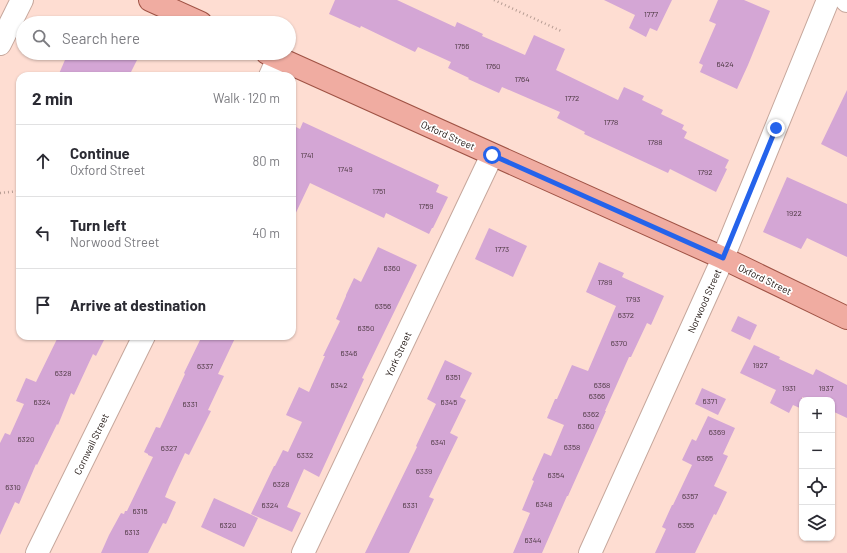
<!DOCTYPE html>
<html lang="en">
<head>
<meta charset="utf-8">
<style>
  :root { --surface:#fff; --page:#f7f7f7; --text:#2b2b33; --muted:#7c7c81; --line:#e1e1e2 }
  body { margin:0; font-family:Barlow,sans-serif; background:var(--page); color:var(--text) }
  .controls { position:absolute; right:12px; bottom:12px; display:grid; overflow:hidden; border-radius:8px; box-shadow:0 1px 3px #0004 }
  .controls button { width:36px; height:36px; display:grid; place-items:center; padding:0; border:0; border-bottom:1px solid var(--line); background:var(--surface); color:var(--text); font:20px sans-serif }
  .stop { position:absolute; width:12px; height:12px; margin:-9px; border:3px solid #2563eb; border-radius:50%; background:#fff }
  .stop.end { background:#2563eb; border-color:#fff; box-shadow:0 1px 4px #0008 }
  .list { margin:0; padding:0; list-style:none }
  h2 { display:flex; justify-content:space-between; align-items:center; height:52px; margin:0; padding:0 16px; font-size:17px }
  h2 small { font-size:13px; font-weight:400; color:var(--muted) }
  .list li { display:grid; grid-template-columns:26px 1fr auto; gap:12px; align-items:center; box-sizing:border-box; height:72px; padding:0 16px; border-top:1px solid var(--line) }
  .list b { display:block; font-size:15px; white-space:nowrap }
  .list p { margin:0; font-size:13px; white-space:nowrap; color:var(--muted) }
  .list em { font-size:13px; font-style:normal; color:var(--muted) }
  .icon { flex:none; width:22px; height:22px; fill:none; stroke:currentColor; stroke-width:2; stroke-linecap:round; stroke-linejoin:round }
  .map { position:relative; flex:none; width:847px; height:553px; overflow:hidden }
  .search { position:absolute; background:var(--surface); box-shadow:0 1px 3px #0004; left:16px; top:16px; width:280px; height:44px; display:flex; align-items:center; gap:10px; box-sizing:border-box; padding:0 14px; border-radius:22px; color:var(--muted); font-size:15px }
  .panel { position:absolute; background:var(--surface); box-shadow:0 1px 3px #0004; left:16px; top:72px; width:280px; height:268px; border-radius:12px }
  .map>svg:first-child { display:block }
</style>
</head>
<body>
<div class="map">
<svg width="847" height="553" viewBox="0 0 847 553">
  <rect width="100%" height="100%" fill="#feddd2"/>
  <!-- building -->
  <g fill="#d4a6d5">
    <path d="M335,0H397L455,27L457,22L483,34L482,36L525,55L534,35L565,49L556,70L618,100L624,87L644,96L642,100L663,110L661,114L684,125L682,129L687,132L684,138L729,160L725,168L727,169L716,192L670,169L668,173L584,134L585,132L557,118L560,112L502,87L499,93L468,79L469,78L448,68L451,62L418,47L415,52L361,26L360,28L329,14Z"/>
    <path d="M604,0H672L657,31L650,28L646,37L629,28L635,15Z"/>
    <path d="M718,0H744L770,11L748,65L737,89L700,72L703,65L699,63L716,24L709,21Z"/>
    <path d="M68,53H129L138,58L129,76H58Z"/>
    <path d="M847,90V157L821,144Z"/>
    <path d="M303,122L439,185L436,192L448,197L433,228H432L429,234L386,213L384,218L310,183L292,221V125L300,129Z"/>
    <path d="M787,177L847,204V257L807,238L801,249L763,232Z"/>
    <path d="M489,228L527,246L513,277L475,259Z"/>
    <path d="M378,247L417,265L362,378L364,379L319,477L304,469L287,507L301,513L292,532L251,514L274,466H275L283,450L288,452L302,422L286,415L299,387L309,392L325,356H323L340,321L336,319L346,296V295L354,278L361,282Z"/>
    <path d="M599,262L624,273L622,277L664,296L651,325L647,323L631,357H629L605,411H606L568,496H567L542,553H513L530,513L522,510L534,481L532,480L544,453L551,456L564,425L547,418L555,399H557L572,365L588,371L616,306L586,292Z"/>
    <path d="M738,316L757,325L750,340L731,331Z"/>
    <path d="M55,336H106L96,356L93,354L74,395L71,393L58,425L57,424L37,465L36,464L19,504L15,502L0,535V443L5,433L10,435L24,404L16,401L26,378L36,382L58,337Z"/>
    <path d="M202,336H236L218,374L224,376L208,410L211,411L189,455L185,453L169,487L165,497L176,502L166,524L163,523L148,553H101L109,535L121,513L124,514L125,511H127L153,457L148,455V454L144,452L156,427L160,428L185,374L184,373Z"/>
    <path d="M754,345L780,357L779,359L813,375L816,369L847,385V418L832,411V400H809L802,397V409L793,405L789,413L770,403L776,390L740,373Z"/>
    <path d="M445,360L472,373L460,397L466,400L450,433L458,437L429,497L434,499L409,553H365L417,447L416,446L436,404L427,399Z"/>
    <path d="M702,388L726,399L718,415L695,404Z"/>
    <path d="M708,416L735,428L723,454L728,456L714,486L727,492L716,515L714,514L695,553H655L666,529L662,527L672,505H673L692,465L682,460L692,439L696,441Z"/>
    <path d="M214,498L258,518L244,547L201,527Z"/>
  </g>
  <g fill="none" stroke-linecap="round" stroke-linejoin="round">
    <!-- minor casing -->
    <g stroke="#c6a79c" stroke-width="24">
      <g id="minor">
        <path d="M846,0L847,1"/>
        <path d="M0,44L22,0"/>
        <path d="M270,76L278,58"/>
        <path d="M37,553L144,336"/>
        <path d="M303,553L492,155"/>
        <path d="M590,553L720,265L828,0"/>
      </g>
    </g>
    <!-- major casing -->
    <g stroke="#9f5244" stroke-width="24">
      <g id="major">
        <path d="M150,0L201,23"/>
        <path d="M267,53L723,258L847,318"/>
      </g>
    </g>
    <!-- path -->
    <g stroke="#b79d94" stroke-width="2.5" stroke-dasharray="1 3" stroke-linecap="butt">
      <path d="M494,0L561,31"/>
      <path d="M0,193L20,191"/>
    </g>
    <!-- minor -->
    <use href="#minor" stroke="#fff" stroke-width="22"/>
    <!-- major -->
    <use href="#major" stroke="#f0aca1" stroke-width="22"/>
  </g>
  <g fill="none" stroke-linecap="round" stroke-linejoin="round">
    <!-- route -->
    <path stroke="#2563eb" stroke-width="5" d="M492,155L723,258L776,128"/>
  </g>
  <g text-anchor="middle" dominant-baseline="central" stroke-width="3.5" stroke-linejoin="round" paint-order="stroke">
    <!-- number labels -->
    <g font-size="8" fill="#4a363f">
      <text x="651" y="14">1777</text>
      <text x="462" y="46">1756</text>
      <text x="725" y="64">6424</text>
      <text x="493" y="66">1760</text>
      <text x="522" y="79">1764</text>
      <text x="572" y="98">1772</text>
      <text x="611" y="122">1778</text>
      <text x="655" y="142">1788</text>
      <text x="307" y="155">1741</text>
      <text x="345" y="169">1749</text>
      <text x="705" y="172">1792</text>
      <text x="379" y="191">1751</text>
      <text x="426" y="206">1759</text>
      <text x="794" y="213">1922</text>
      <text x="502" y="249">1773</text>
      <text x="392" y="268">6360</text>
      <text x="605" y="282">1789</text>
      <text x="633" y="299">1793</text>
      <text x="383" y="306">6356</text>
      <text x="626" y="315">6372</text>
      <text x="366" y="328">6350</text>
      <text x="619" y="343">6370</text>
      <text x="349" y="353">6346</text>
      <text x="760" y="365">1927</text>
      <text x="205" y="366">6337</text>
      <text x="63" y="373">6328</text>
      <text x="453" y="377">6351</text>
      <text x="339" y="385">6342</text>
      <text x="602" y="385">6368</text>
      <text x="789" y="388">1931</text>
      <text x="826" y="388">1937</text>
      <text x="597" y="396">6366</text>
      <text x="710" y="401">6371</text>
      <text x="42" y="402">6324</text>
      <text x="449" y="402">6345</text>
      <text x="190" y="404">6331</text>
      <text x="591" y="414">6362</text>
      <text x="586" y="426">6360</text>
      <text x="717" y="432">6369</text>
      <text x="26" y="439">6320</text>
      <text x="438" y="442">6341</text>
      <text x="572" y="447">6358</text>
      <text x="169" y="448">6327</text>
      <text x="305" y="455">6332</text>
      <text x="705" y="458">6365</text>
      <text x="424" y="471">6339</text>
      <text x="556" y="475">6354</text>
      <text x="281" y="484">6328</text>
      <text x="13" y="487">6310</text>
      <text x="690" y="496">6357</text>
      <text x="544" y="504">6348</text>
      <text x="270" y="505">6324</text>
      <text x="410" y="505">6331</text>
      <text x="140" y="511">6315</text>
      <text x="228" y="525">6320</text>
      <text x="686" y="525">6355</text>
      <text x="132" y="532">6313</text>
      <text x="533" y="540">6344</text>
    </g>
    <!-- street labels -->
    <g font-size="10" fill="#1c110d" stroke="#fff">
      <text transform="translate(448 135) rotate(24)">Oxford Street</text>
      <text transform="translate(765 279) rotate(26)">Oxford Street</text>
      <text transform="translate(704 301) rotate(-66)">Norwood Street</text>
      <text transform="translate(398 354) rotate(-65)">York Street</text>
      <text transform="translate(91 444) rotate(-64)">Cornwall Street</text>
    </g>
  </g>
</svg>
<div class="controls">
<button>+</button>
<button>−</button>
<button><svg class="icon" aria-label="locate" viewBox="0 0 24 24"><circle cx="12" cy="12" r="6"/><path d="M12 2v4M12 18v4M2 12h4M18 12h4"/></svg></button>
<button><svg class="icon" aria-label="layers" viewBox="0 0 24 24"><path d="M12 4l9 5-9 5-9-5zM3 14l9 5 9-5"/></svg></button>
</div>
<div class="stop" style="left:492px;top:155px"></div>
<div class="stop end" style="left:776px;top:128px"></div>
<div class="search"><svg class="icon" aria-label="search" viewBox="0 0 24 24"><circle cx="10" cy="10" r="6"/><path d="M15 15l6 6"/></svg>Search here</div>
<section class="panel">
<h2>2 min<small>Walk · 120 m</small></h2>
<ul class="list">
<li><svg class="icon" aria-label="ahead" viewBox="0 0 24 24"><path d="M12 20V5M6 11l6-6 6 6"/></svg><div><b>Continue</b><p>Oxford Street</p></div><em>80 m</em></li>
<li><svg class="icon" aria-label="left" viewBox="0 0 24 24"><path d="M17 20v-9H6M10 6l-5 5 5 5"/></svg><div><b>Turn left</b><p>Norwood Street</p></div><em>40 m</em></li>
<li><svg class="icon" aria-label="arrive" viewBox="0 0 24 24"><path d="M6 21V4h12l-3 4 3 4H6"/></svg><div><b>Arrive at destination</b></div></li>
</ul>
</section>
</div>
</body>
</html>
